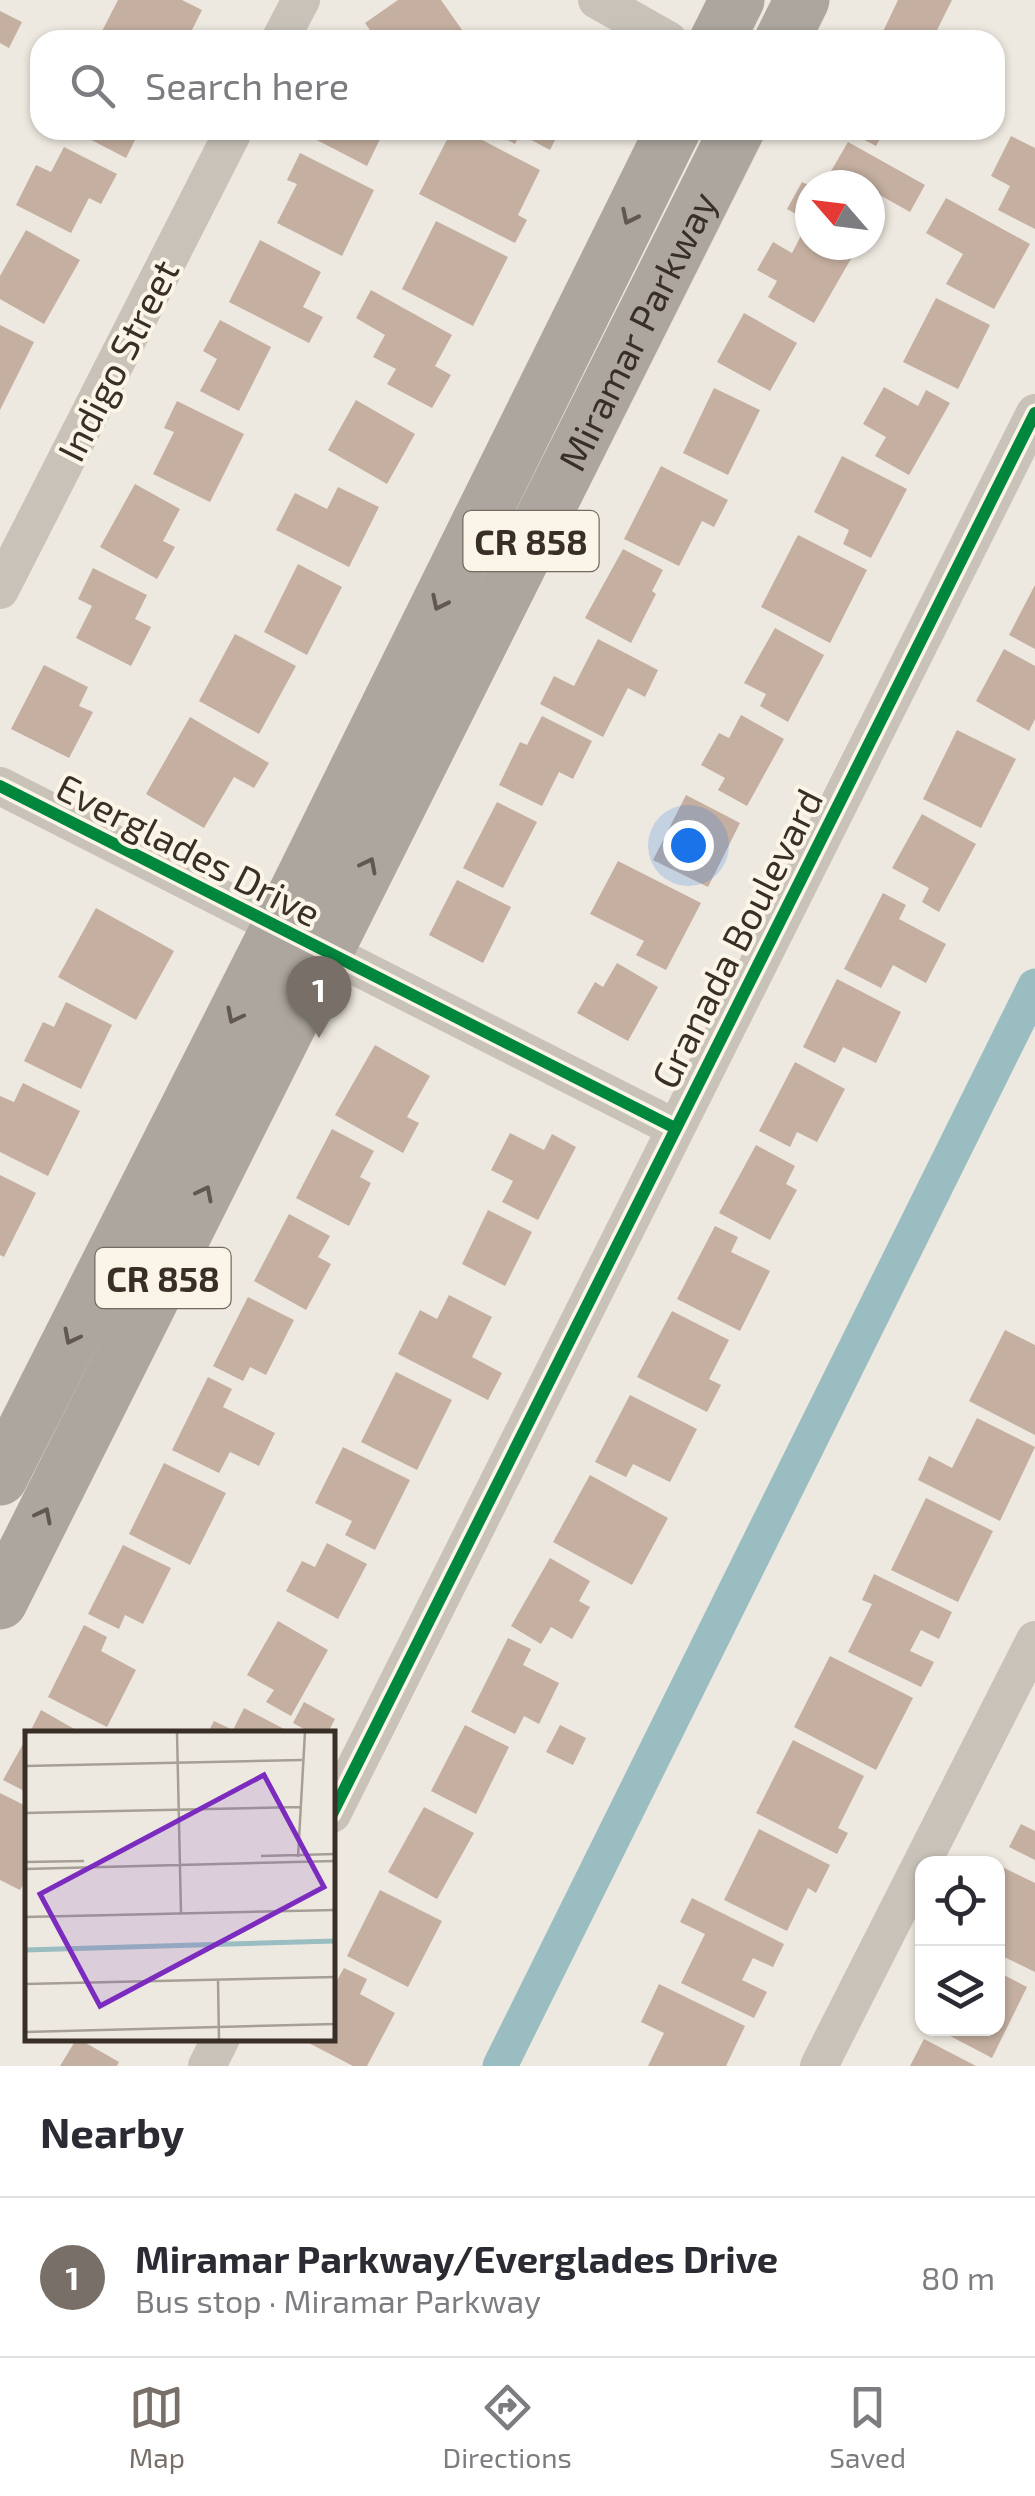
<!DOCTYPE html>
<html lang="en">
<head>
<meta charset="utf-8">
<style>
  :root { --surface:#fff; --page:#f2f2f3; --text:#2b2b33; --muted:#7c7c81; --line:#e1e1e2; --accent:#787068 }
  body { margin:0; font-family:"Exo 2",sans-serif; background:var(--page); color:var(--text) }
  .controls { position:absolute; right:30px; bottom:30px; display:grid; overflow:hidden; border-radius:20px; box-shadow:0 2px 8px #0004 }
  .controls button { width:90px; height:90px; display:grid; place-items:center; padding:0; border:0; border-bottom:2px solid var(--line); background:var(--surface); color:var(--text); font:50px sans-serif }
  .compass { position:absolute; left:795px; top:170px; width:90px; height:90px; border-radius:50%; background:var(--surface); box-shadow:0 2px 8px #0004; rotate:298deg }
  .you { position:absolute; left:688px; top:845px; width:35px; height:35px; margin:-25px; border:8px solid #fff; border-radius:50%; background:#1a73e8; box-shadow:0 0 0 15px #1a73e833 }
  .badge { display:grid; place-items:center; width:65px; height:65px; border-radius:50%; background:var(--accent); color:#fff; font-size:32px; font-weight:700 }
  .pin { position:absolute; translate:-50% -82px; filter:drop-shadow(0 2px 5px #0008) }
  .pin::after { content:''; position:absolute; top:52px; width:35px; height:30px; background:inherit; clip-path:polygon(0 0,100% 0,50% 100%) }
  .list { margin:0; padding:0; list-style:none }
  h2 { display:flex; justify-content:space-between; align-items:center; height:130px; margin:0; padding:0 40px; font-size:42px }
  h2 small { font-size:32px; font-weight:400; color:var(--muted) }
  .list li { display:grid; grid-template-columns:65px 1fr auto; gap:30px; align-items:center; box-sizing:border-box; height:160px; padding:0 40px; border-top:2px solid var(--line) }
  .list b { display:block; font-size:38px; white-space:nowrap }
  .list p { margin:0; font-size:32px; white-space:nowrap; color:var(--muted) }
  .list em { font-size:32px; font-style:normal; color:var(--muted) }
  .icon { flex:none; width:55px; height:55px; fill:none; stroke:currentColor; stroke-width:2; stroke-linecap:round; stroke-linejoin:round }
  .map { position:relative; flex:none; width:1035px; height:2066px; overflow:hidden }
  .search { position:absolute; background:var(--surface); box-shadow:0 2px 8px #0004; left:30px; right:30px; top:30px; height:110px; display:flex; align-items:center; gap:25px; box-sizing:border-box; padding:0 35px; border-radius:30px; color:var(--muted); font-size:38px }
  .sheet { height:290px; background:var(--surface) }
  nav { display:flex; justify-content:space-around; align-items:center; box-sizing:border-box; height:140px; border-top:2px solid var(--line); background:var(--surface); font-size:28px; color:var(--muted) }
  nav a { display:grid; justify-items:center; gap:5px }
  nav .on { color:var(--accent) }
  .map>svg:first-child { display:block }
</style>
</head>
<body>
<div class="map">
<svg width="1035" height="2066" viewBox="0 0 1035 2066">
  <rect width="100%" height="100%" fill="#eee9e0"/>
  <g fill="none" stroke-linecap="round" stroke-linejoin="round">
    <!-- canal -->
    <path stroke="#9abdc2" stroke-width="35" d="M500,2066L1035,986"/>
  </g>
  <!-- building -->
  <g fill="#c4afa0">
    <path d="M118,0H182L202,10L187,40L177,36L175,40H105L99,37Z"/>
    <path d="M398,0H441L467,37L377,40L365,23Z"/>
    <path d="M898,0H952L932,40H879Z"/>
    <path d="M0,11L22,22L9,48L0,43Z"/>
    <path d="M72,130H140L126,158Z"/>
    <path d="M314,130H367L381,137L367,166L311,137Z"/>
    <path d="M452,130H463L540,170L518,215L527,220L515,243L419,194Z"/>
    <path d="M488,130H560L550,150L520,134L515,144Z"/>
    <path d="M845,130H885L876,146Z"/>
    <path d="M1011,136L1035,148V229L998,210L1010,186L991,176Z"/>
    <path d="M848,142L925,185L910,212L878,194L870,207V185H823Z"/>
    <path d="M64,147L117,174L101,204L89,198L71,233L16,205L36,165L51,172Z"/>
    <path d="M300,153L374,190L342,256L277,223L297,184L287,180Z"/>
    <path d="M802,182L810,186V222L787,209Z"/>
    <path d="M946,198L1030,244L994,309L946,284L963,254L926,233Z"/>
    <path d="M436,221L508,257L473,326L402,289Z"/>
    <path d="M26,230L80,260L44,324L0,299V276Z"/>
    <path d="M804,230L810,234V245H831L852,257L814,323L768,297L777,281L757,270L773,242L792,253Z"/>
    <path d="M260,240L321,272L303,307L323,317L309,343L229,302Z"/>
    <path d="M371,290L452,335L435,366L451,375L432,408L387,384L396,369L373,357L385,335L356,318Z"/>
    <path d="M936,298L990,325L958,389L903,362Z"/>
    <path d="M744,313L797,343L770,391L717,362Z"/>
    <path d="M220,320L271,347L239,411L200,391L217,359L203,351Z"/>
    <path d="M0,325L34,342L0,410Z"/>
    <path d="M884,387L918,406L926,390L950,403L909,475L875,456L886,437L863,424Z"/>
    <path d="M714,388L760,410L728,475L683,453Z"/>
    <path d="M356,400L415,434L387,484L328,450Z"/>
    <path d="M177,401L244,434L210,502L153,474L174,432L164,428Z"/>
    <path d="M842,456L907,489L871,558L843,544L849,530L814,512Z"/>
    <path d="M661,466L728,500L714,527L702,521L679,566L624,539Z"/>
    <path d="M135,484L180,509L163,541L175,547L157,579L100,547Z"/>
    <path d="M338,487L379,507L349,567L276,530L295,493L327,509Z"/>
    <path d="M798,535L867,570L830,643L761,607Z"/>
    <path d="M623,549L663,570L652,591L656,594L631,643L585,618Z"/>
    <path d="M298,564L342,587L307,655L264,632Z"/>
    <path d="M93,568L147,595L135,619L151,627L131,666L76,638L92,606L78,599Z"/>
    <path d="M1035,585V649L1009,635Z"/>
    <path d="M775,628L824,655L788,722L760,706L766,694L744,683Z"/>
    <path d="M235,634L296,666L259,734L199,701Z"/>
    <path d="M598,639L658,670L645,697L628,688L603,737L540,704L554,676L574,686Z"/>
    <path d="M1004,649L1035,666V719L1029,731L976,701Z"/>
    <path d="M44,665L88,687L79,706L93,712L69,758L11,729Z"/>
    <path d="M741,715L784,739L747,806L718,790L725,778L701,765L719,733L729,738Z"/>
    <path d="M542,716L592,741L573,779L559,772L542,806L499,785L520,742L527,745Z"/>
    <path d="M190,717L269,763L254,788L234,777L204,828L146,794Z"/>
    <path d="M957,730L1016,759L981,828L923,799Z"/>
    <path d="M686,795L740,823L708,887L653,860Z"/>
    <path d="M497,802L537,822L503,888L463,868Z"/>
    <path d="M922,814L976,844L939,912L922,902L929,888L892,868Z"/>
    <path d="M618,861L701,903L666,970L636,955L644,941L590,914Z"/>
    <path d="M457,880L511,907L483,963L429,935Z"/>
    <path d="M883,893L906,905L899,919L946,944L926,983L893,965L881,988L844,969Z"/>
    <path d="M96,908L174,951L136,1020L58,977Z"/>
    <path d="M617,963L658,987L628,1041L577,1013L595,982L603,987Z"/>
    <path d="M837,979L901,1012L876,1063L843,1047L835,1063L803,1047Z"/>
    <path d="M66,1002L112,1025L81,1089L24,1061L43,1022L54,1027Z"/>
    <path d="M375,1045L430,1076L407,1117L419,1123L403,1153L335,1115Z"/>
    <path d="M795,1062L845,1089L817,1142L797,1132L790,1147L759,1131Z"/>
    <path d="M23,1083L80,1111L48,1176L0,1152V1096L14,1102Z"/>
    <path d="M332,1129L374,1151L360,1177L371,1183L349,1226L296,1198Z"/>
    <path d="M510,1133L544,1150L552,1134L576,1147L538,1220L502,1202L513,1181L491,1170Z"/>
    <path d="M756,1145L795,1166L786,1184L797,1190L770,1240L719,1213Z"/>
    <path d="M0,1175L36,1193L4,1257L0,1255Z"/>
    <path d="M488,1210L532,1232L505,1286L462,1264Z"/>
    <path d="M289,1214L330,1236L318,1257L331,1264L306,1310L254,1281Z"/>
    <path d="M715,1226L738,1237L731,1252L770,1271L740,1331L677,1299Z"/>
    <path d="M449,1295L492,1317L472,1357L502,1373L488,1400L398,1354L420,1310L437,1319Z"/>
    <path d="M248,1297L294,1320L266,1375L250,1367L243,1381L213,1366Z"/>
    <path d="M672,1311L729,1340L709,1379L721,1385L707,1412L637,1377Z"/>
    <path d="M1005,1330L1035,1345V1435L969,1401Z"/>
    <path d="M396,1372L452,1400L417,1470L361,1442Z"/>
    <path d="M208,1377L232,1389L223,1407L275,1433L259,1466L230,1452L219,1473L172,1450Z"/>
    <path d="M630,1395L697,1429L670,1482L633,1464L626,1477L595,1462Z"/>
    <path d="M977,1418L1035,1447L1000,1521L918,1480L929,1456L952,1468Z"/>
    <path d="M343,1447L410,1480L375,1550L345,1535L352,1521L315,1503Z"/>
    <path d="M164,1463L226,1493L190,1565L129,1534Z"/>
    <path d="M590,1475L668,1518L632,1585L553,1542Z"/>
    <path d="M926,1498L993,1531L958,1602L891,1570Z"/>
    <path d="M327,1543L367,1564L338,1619L286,1591L302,1561L315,1567Z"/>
    <path d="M123,1545L171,1568L143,1624L125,1615L119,1629L88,1614Z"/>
    <path d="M550,1558L590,1581L579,1601L590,1607L572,1639L551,1627L541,1644L511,1626Z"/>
    <path d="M874,1574L952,1612L939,1639L921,1630L910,1651L934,1662L921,1687L848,1652L872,1604L862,1600Z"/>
    <path d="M278,1621L328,1650L291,1716L266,1702L274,1690L247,1675Z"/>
    <path d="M84,1625L107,1637L101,1651L136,1670L107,1727L48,1697Z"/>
    <path d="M508,1638L531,1649L523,1665L559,1683L539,1724L524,1716L515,1734L471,1712Z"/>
    <path d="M830,1656L913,1698L876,1770L794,1727Z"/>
    <path d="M304,1702L335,1719L327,1734H313L293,1723Z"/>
    <path d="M244,1708L286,1730L285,1734H207L214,1721L233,1730Z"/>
    <path d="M41,1710L83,1734H29Z"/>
    <path d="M465,1725L509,1747L476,1814L431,1791Z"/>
    <path d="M560,1725L586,1738L573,1765L546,1752Z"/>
    <path d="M28,1735V1793L3,1780Z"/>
    <path d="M793,1740L864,1776L838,1828L848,1833L837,1854L756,1813Z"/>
    <path d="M0,1793L28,1807V1876L20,1890L0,1880Z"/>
    <path d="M424,1807L474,1833L437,1899L388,1872Z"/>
    <path d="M1021,1824L1035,1831V1860L1009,1847Z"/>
    <path d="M759,1829L830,1865L816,1893L808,1888L787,1931L724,1900Z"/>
    <path d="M1000,1866L1035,1883V1972L998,1954Z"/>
    <path d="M380,1890L442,1921L408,1987L347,1956Z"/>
    <path d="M692,1898L784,1944L773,1967L753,1958L742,1980L767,1992L754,2018L681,1983L705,1934L680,1922Z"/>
    <path d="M344,1968L367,1979L360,1994L395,2013L367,2066H353L305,2041L332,2038V1989Z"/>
    <path d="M998,1972L1027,1987L992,2058L935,2028H998Z"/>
    <path d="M659,1984L745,2026L726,2066H648L664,2033L641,2022Z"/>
    <path d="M77,2038L119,2062L117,2066H60Z"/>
    <path d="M924,2039L976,2066H910Z"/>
  </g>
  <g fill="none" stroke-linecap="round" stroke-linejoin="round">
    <!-- minor -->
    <g stroke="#c8c2b9" stroke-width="38">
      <path d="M597,0L668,40"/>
      <path d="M280,40L301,0"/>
      <path d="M0,590L234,130"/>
      <path d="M0,786L673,1127"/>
      <path d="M332,1814L1035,413"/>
      <path d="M207,2066L221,2038"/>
      <path d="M819,2066L1035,1640"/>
    </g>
    <!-- primary -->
    <g stroke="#aca69e" stroke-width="55">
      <path d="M717,40L737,0"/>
      <path d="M782,40L802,0"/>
      <path d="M0,1478L278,929L673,130"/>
      <path id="s1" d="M0,1602L737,130"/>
    </g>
    <!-- cycleway casing -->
    <g stroke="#fbf5e7" stroke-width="19">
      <g id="cycleway">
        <path d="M0,786L673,1127"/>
        <path d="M332,1814L1035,413"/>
      </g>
    </g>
    <!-- cycleway -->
    <use href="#cycleway" stroke="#00873e" stroke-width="12"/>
  </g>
  <!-- one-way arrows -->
  <defs><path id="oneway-chevron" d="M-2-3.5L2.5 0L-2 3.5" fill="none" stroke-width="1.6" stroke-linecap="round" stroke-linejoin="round" transform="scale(2.5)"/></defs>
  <g stroke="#615951">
    <use href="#oneway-chevron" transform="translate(629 217) rotate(116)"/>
    <use href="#oneway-chevron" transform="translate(439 603) rotate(116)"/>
    <use href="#oneway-chevron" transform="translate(369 865) rotate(-63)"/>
    <use href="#oneway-chevron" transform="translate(234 1016) rotate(117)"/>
    <use href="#oneway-chevron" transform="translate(205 1193) rotate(-63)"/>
    <use href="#oneway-chevron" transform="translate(71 1337) rotate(117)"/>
    <use href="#oneway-chevron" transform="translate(44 1515) rotate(-63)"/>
  </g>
  <g text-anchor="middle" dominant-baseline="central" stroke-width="8" stroke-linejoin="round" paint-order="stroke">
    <!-- shield labels -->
    <g fill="#fbf5e7" stroke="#736a61" stroke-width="2.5">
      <rect x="463.5" y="511" width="135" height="60" rx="8"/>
      <rect x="95.5" y="1248" width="135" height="60" rx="8"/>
    </g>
    <g font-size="35" font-weight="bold" fill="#392f27">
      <text x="531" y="541">CR 858</text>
      <text x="163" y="1278">CR 858</text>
    </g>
    <!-- street labels -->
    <g font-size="38" fill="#392f27" stroke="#fbf5e7">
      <text stroke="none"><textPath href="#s1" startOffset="1422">Miramar Parkway</textPath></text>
      <text transform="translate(117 360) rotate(-63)">Indigo Street</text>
      <text transform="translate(189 849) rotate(27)">Everglades Drive</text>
      <text transform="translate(736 938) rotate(-63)">Granada Boulevard</text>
    </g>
  </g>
  <!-- overview -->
  <g transform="translate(25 1731)">
    <rect width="310" height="310" fill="#eee9e0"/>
    <path fill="none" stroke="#9abdc2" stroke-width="5" d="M0,219L310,210"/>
    <path fill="none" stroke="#a69f96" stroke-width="2.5" d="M152,1L156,182M0,35L277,29M0,82L275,76M236,125L310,123M273,126L280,1M0,131L59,130M0,138L310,130M0,186L310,179M193,249L194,309M0,253L310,246M0,301L310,293"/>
    <path fill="#7b2cbf" fill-opacity="0.15" stroke="#7b2cbf" stroke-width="5" d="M239,44L299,156L75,275L15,163Z"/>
    <rect width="310" height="310" fill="none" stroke="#392f27" stroke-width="5"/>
  </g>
</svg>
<div class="controls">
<button><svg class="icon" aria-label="locate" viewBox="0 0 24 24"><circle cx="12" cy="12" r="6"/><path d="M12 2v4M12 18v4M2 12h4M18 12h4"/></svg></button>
<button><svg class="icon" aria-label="layers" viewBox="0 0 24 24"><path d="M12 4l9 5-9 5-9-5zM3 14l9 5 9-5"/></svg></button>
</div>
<svg class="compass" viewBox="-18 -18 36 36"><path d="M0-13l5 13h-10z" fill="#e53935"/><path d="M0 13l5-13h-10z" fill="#7c7c81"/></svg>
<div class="you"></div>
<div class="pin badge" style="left:319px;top:1038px">1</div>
<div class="search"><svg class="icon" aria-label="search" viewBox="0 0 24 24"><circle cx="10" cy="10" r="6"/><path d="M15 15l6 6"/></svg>Search here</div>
</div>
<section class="sheet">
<h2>Nearby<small></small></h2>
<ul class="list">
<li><span class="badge">1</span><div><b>Miramar Parkway/Everglades Drive</b><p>Bus stop · Miramar Parkway</p></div><em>80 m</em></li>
</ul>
</section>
<nav>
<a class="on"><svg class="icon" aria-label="map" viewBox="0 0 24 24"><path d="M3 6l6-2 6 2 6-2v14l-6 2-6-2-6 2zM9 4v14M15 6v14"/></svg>Map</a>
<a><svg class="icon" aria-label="directions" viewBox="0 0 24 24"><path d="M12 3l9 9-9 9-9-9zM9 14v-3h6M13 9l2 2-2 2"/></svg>Directions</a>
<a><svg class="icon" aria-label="saved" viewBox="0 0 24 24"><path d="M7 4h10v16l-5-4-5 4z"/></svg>Saved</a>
</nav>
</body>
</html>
